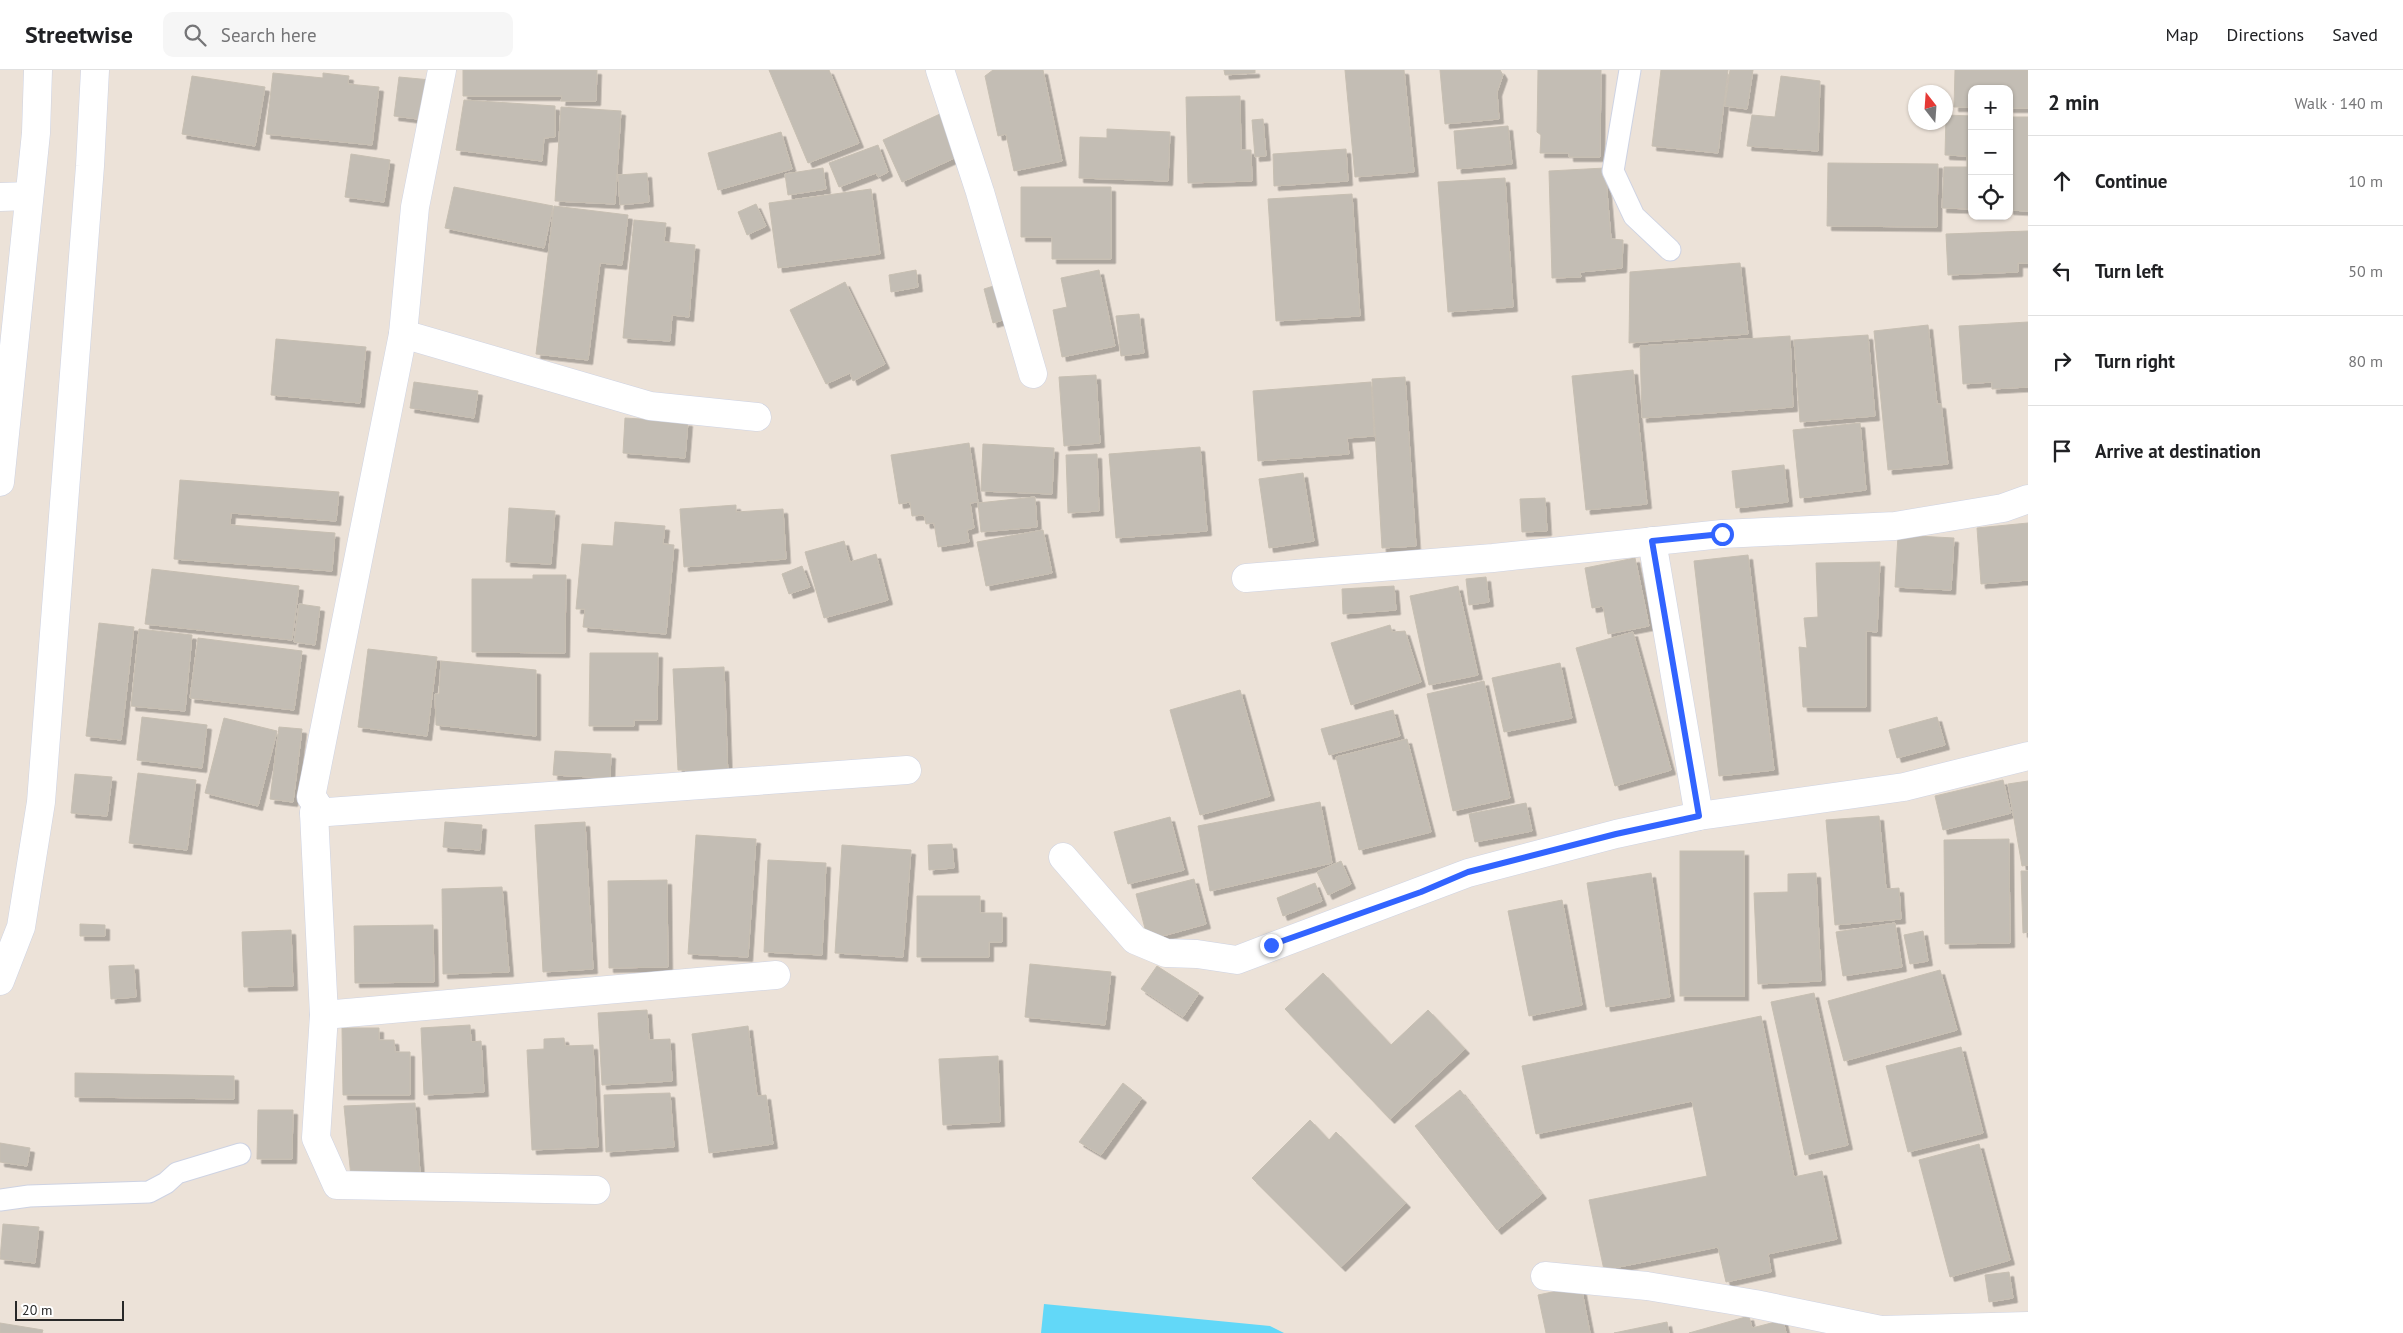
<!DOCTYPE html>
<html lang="en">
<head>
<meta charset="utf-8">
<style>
  :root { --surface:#fff; --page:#f6f6f6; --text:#202124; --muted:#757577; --line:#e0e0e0 }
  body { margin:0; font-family:"PT Sans",sans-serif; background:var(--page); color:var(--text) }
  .controls { position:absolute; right:15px; top:15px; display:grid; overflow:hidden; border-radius:10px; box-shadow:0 1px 4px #0004 }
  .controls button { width:45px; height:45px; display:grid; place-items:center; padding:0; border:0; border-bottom:1px solid var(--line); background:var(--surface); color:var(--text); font:25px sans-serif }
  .compass { position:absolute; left:1908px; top:15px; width:45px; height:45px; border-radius:50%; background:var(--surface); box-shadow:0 1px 4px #0004; rotate:343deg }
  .scale { position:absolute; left:15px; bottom:12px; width:109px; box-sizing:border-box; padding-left:5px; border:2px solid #282828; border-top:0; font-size:14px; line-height:18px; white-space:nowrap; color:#282828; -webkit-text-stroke:4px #fff; paint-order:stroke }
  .stop { position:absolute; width:15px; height:15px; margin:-11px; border:4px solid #3264ff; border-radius:50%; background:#fff }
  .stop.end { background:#3264ff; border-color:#fff; box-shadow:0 1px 5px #0008 }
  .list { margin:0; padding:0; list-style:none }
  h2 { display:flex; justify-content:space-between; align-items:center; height:65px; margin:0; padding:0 20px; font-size:21px }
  h2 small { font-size:16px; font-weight:400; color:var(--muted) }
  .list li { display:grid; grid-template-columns:32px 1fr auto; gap:15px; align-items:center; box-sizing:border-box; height:90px; padding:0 20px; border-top:1px solid var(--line) }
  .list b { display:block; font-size:19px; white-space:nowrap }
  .list em { font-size:16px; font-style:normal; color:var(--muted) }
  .icon { flex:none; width:28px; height:28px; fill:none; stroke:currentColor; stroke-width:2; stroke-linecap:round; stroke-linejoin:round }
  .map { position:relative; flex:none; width:2028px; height:1263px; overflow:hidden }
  header { display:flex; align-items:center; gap:30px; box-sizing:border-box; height:70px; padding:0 25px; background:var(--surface); border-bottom:1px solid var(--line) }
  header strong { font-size:24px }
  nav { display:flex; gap:28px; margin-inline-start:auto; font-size:18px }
  .search { width:350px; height:45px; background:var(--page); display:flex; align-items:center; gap:12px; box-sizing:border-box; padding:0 18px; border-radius:10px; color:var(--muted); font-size:19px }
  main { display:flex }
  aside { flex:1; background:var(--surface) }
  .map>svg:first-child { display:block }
</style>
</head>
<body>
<header>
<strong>Streetwise</strong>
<div class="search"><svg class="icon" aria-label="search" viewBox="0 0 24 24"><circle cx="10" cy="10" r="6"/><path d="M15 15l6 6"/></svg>Search here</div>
<nav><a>Map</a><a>Directions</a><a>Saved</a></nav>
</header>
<main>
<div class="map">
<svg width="2028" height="1263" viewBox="0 0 2028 1263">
  <defs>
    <filter id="shadow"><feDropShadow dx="4.5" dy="4.5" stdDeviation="0" flood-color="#0004"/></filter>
  </defs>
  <rect width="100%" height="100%" fill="#ece2d8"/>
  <!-- water -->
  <path fill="#62d8f8" d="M1044,1234L1270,1256L1284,1263H1041Z"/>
  <!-- building -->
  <g fill="#c3bdb4" stroke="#c7bfb2" filter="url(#shadow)">
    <path d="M463,0H597L596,31H561L562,26H463Z"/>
    <path d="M769,0H829L859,73L808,93Z"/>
    <path d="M993,0H1043L1062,91L1014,101L1006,64L998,66L985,6Z"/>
    <path d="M1224,0H1255V3L1225,5Z"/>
    <path d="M1345,0H1404L1414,102L1355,107Z"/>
    <path d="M1440,0H1500L1503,5L1497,22L1499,49L1445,54Z"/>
    <path d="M1538,0H1601L1600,87H1569V83H1540L1541,65L1537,62Z"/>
    <path d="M1661,0H1728L1718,83L1652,76Z"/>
    <path d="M1730,0H1753L1747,39L1725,36Z"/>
    <path d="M1955,0H2028V38H2009V19H1972V37H1954Z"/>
    <path d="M273,3L323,8V3L349,6L348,14L379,17L372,75L266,64Z"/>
    <path d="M192,6L265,17L255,76L182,64Z"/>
    <path d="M1781,6L1820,11L1818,81L1747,76L1752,45L1775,47Z"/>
    <path d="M399,7L431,10L426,50L394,46Z"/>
    <path d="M1240,26L1241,80H1251L1252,111L1188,113L1186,27Z"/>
    <path d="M464,30L555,36V67L544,68L542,91L456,80Z"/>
    <path d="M561,37L621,41L615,134L555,131Z"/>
    <path d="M940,44L959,86L902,112L883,70Z"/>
    <path d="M1946,45L1972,46V139L1942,138L1944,97H1967V86L1945,85Z"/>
    <path d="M2009,47H2028V141L2009,140Z"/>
    <path d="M1263,49L1266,86L1255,87L1252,50Z"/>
    <path d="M1508,56L1512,94L1457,99L1454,61Z"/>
    <path d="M1107,59L1170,62L1168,111L1079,108L1080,67L1107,68Z"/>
    <path d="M781,62L792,99L718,120L708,83Z"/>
    <path d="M878,75L888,102L878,107L876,103L839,117L829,93Z"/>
    <path d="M1346,79L1348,111L1274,116L1273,84Z"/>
    <path d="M351,84L390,90L384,132L345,127Z"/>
    <path d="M1828,93L1938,94L1937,157L1827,156Z"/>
    <path d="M823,98L826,119L788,125L785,104Z"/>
    <path d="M1605,98L1611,169L1623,170L1622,198L1580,202L1581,207L1552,208L1549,101Z"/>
    <path d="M647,103L649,132L620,135L618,105Z"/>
    <path d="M1505,108L1513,237L1448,242L1438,112Z"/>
    <path d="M454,117L553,136L544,178L445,158Z"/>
    <path d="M1021,117H1111V189H1052V167H1021Z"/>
    <path d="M871,119L880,184L778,198L769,133Z"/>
    <path d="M1352,124L1360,246L1276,251L1268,129Z"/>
    <path d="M756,134L766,156L747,165L738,142Z"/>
    <path d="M554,136L628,145L622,195L600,193L588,290L536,284Z"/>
    <path d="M634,150L666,153L664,172L695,175L689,247L672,245L670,271L623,268Z"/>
    <path d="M2028,161V193H2018V202L1948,205L1946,164Z"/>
    <path d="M1740,193L1748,264L1629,273L1630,202Z"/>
    <path d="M916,200L918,217L891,222L889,205Z"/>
    <path d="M1099,200L1115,276L1062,287L1053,240L1067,237L1061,208Z"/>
    <path d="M845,212L885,294L853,311L850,303L826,314L790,240Z"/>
    <path d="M1000,214L1009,248L993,253L984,219Z"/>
    <path d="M1139,244L1144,283L1121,286L1116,246Z"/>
    <path d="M2028,252V317L1992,319V312L1963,314L1959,256Z"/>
    <path d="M1928,255L1937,334H1941L1948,394L1888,400L1874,261Z"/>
    <path d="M1868,265L1875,346L1800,352L1794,270Z"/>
    <path d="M1790,266L1793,337L1642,348L1640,276Z"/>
    <path d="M276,269L366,277L360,333L271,325Z"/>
    <path d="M1633,300L1647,434L1586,440L1572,306Z"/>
    <path d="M1096,305L1100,373L1064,376L1059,307Z"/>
    <path d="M1405,307L1416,476L1382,478L1372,309Z"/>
    <path d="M414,312L478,321L474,348L410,338Z"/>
    <path d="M1371,312L1374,366L1347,368L1349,384L1258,391L1253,321Z"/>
    <path d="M625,348L688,352L685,388L623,383Z"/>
    <path d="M1860,353L1866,420L1800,428L1793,360Z"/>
    <path d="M969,373L978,432L970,433L974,458L967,460L969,472L938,477L934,453L926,454L924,445L912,446L910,432L899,434L891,385Z"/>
    <path d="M983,374L1054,378L1052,424L981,421Z"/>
    <path d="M1200,377L1207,461L1116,468L1109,384Z"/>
    <path d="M1097,384L1099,441L1068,443L1066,385Z"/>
    <path d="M1784,395L1788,432L1736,438L1732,401Z"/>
    <path d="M1303,403L1314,471L1269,478L1259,409Z"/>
    <path d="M180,410L339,422L336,451L231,443L230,455L335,463L332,501L174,489Z"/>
    <path d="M1035,427L1037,457L981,462L978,433Z"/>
    <path d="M1545,428L1547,461L1522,462L1520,429Z"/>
    <path d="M736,435V442L783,439L786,489L684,497L680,439Z"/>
    <path d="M509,438L555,441L551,494L506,492Z"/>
    <path d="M615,452L665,456L663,474L674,475L666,564L583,557L585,539H576L582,474L613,476Z"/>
    <path d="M2028,453V510L1981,514L1977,458Z"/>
    <path d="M1043,460L1052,503L986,516L977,472Z"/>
    <path d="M1898,465L1954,468L1951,520L1895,517Z"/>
    <path d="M844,471L850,492L876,484L888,530L824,548L805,482Z"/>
    <path d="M1748,485L1774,700L1719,706L1694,491Z"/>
    <path d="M1635,488L1649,556L1608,564L1603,536L1592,538L1585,498Z"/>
    <path d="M1880,492L1877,562L1866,561V637H1803L1799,577L1807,578L1804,548L1818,547L1816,493Z"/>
    <path d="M802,496L810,517L789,524L782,504Z"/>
    <path d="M152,499L299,516L292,570L145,554Z"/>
    <path d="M533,505H566L565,583L472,582V509H533Z"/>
    <path d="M1486,507L1489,532L1469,535L1466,509Z"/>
    <path d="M1394,516L1396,540L1343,544L1342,519Z"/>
    <path d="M1458,516L1478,605L1429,615L1410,526Z"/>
    <path d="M299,534L320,537L315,575L294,572Z"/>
    <path d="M99,553L134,557L121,670L86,666Z"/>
    <path d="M1390,555L1392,562L1405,561L1421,612L1351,635L1331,573Z"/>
    <path d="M139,559L192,565L185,641L131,636Z"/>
    <path d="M1633,562L1671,700L1615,716L1576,578Z"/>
    <path d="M198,568L302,581L294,640L190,628Z"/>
    <path d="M368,579L437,587L427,666L358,657Z"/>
    <path d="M590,583H658L657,650H634V656H589Z"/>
    <path d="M441,591L536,600V666L436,655L435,624H439Z"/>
    <path d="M1560,593L1572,648L1504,662L1492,608Z"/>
    <path d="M724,597L728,707L686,709V700H678L673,599Z"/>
    <path d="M1484,611L1510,728L1453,741L1427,624Z"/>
    <path d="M1240,620L1270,726L1200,745L1170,640Z"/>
    <path d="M1393,640L1400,666L1329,685L1321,659Z"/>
    <path d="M142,647L207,655L202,698L137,690Z"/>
    <path d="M1937,647L1945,675L1897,688L1889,660Z"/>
    <path d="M224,648L277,661L258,736L205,723Z"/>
    <path d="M279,657L302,659L293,732L270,729Z"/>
    <path d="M1407,669L1431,762L1359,780L1336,687Z"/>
    <path d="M555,681L611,684L610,708L553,705Z"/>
    <path d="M138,703L196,710L187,780L129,773Z"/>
    <path d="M75,704L112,707L107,746L71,743Z"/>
    <path d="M2003,710L2011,743L1943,760L1935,726Z"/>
    <path d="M2028,711V795L2022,796L2008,714Z"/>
    <path d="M1320,732L1332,793L1210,821L1198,756Z"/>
    <path d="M1526,733L1532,761L1475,772L1469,744Z"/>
    <path d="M1879,746L1886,819L1899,818L1901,849L1835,855L1826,750Z"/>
    <path d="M1170,747L1184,800L1128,814L1114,762Z"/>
    <path d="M445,752L482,755L480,780L443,777Z"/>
    <path d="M585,752L593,899L543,902L535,755Z"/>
    <path d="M696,765L756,769L748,887L688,884Z"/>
    <path d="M2009,769L2010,873L1945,874L1944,770Z"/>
    <path d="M952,774L954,798L929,800L928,775Z"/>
    <path d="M842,775L911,780L903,887L835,883Z"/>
    <rect x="1680" y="781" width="64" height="145"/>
    <path d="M768,790L826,793L822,885L764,882Z"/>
    <path d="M1341,791L1351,814L1328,825L1317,802Z"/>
    <path d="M2021,801H2028V862L2023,863Z"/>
    <path d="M1651,803L1670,927L1606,937L1587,813Z"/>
    <path d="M1816,803L1821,911L1758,914L1754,823L1788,822V804Z"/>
    <path d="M1194,809L1206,854L1148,870L1136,824Z"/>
    <path d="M667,810L668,897L609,898L608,811Z"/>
    <path d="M1315,813L1322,831L1283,846L1277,828Z"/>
    <path d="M502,817L509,902L443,904L442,819Z"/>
    <path d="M917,826H980V843H1002V872H989V887H917Z"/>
    <path d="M1562,830L1582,935L1529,946L1508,841Z"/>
    <path d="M1895,853L1902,897L1843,906L1836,862Z"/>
    <path d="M80,854L105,855V866H80Z"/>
    <path d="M433,855L434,912L355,913L354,856Z"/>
    <path d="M291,860L293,916L244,917L242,862Z"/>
    <path d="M1923,861L1928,891L1910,894L1904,865Z"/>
    <path d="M1030,894L1111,902L1105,955L1025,947Z"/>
    <path d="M134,895L136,927L111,929L109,896Z"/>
    <path d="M1157,896L1199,923L1183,947L1141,919Z"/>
    <path d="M1940,900L1957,960L1844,991L1828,931Z"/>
    <path d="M1323,903L1391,975L1428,940L1465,979L1390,1049L1285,939Z"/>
    <path d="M1814,923L1848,1075L1805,1085L1771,932Z"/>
    <path d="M647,940L649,970L670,969L672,1011L602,1015L598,943Z"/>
    <path d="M1761,946L1794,1107L1822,1101L1837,1169L1768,1184L1771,1202L1726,1212L1718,1177L1604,1200L1589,1130L1707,1106L1692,1031L1536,1064L1522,996Z"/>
    <path d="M470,955L471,972L481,971L484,1022L424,1025L421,958Z"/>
    <path d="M748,956L757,1026L766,1025L773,1074L709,1083L692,964Z"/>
    <path d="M342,958H379V970H394L395,982H410V1025H343Z"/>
    <path d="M564,968L565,976L593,975L598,1077L532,1080L527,980L544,979V969Z"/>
    <path d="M1961,977L1983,1063L1908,1082L1886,996Z"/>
    <path d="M998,986L1000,1052L943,1055L939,989Z"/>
    <path d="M75,1003L234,1006V1029L75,1027Z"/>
    <path d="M1123,1013L1142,1028L1101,1085L1079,1072Z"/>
    <path d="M1460,1020L1542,1124L1497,1160L1415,1056Z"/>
    <path d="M670,1023L674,1077L606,1082L604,1025Z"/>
    <path d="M415,1033L420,1103L351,1107L344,1036Z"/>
    <path d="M258,1040H293L292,1089H257Z"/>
    <path d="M1310,1050L1329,1070L1336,1062L1406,1133L1341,1197L1252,1108Z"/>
    <path d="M0,1073L30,1078L27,1096L0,1092Z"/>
    <path d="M1979,1074L2010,1190L1950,1207L1919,1090Z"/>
    <path d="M3,1154L39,1157L35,1193L0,1189Z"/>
    <path d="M2009,1202L2013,1228L1989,1232L1985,1205Z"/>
    <path d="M1581,1216L1590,1263H1546L1538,1225Z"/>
    <path d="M1749,1246L1752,1258L1783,1250L1786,1263H1689Z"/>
    <path d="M1667,1252L1669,1263H1614Z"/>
    <path d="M0,1253L43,1260L42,1263H0Z"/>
  </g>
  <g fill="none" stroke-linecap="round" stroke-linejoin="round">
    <!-- service casing -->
    <g stroke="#ced3e3" stroke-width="23">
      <g id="service">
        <path d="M1630,0L1613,101L1634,146L1670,180"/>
        <path d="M0,1130L29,1126L149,1122L166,1113L177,1103L240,1084"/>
      </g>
    </g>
    <!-- minor casing -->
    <g stroke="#ced3e3" stroke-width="29">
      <g id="minor">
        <path d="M442,0L415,137L403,264L311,727L316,733L314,743L907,700"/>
        <path d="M940,0L980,122L1033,304"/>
        <path d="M0,127L29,126"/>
        <path d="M403,264L650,336L757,347"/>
        <path d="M1652,471L1699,746"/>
        <path d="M1246,508L1493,488L1722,464L1895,456L2003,438L2028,429"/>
        <path d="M314,743L324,945L316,1068L337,1115L596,1120"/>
        <path d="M1063,787L1135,870L1166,883L1197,884L1237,890L1468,803L1616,764L1699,746L1904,717L2028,686"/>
        <path d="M324,945L776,905"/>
        <path d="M1545,1206L1647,1216L1755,1234L1881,1260L2028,1256"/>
      </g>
    </g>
    <!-- secondary casing -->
    <g stroke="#ced3e3" stroke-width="29">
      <g id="secondary">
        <path d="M0,412L36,63L38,0"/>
        <path d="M0,911L21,857L41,732L90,96L95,0"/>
      </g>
    </g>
    <!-- service -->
    <use href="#service" stroke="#fff" stroke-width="21"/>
    <!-- minor -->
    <use href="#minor" stroke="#fff" stroke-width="28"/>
    <!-- secondary -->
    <use href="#secondary" stroke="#fff" stroke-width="28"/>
  </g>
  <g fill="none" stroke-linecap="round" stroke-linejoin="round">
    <!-- route -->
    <path stroke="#3264ff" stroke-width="6" d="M1271,875L1421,822L1468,802L1616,764L1699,746L1652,471L1722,464"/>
  </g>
</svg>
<div class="controls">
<button>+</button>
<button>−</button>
<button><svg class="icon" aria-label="locate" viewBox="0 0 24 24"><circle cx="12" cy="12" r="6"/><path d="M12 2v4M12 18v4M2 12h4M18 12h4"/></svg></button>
</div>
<svg class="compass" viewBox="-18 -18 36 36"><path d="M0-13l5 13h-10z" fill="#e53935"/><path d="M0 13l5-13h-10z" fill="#757577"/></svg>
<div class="scale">20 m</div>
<div class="stop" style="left:1722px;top:464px"></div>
<div class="stop end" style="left:1271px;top:875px"></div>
</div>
<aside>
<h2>2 min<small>Walk · 140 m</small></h2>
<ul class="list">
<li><svg class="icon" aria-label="ahead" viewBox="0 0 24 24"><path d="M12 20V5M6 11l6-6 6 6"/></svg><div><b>Continue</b></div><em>10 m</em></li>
<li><svg class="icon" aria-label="left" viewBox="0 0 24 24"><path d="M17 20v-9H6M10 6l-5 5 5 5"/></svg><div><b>Turn left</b></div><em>50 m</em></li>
<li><svg class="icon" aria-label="right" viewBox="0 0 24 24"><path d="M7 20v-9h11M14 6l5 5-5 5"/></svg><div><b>Turn right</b></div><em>80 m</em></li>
<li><svg class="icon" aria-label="arrive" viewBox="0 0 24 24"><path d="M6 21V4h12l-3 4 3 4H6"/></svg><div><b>Arrive at destination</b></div></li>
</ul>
</aside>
</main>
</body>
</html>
